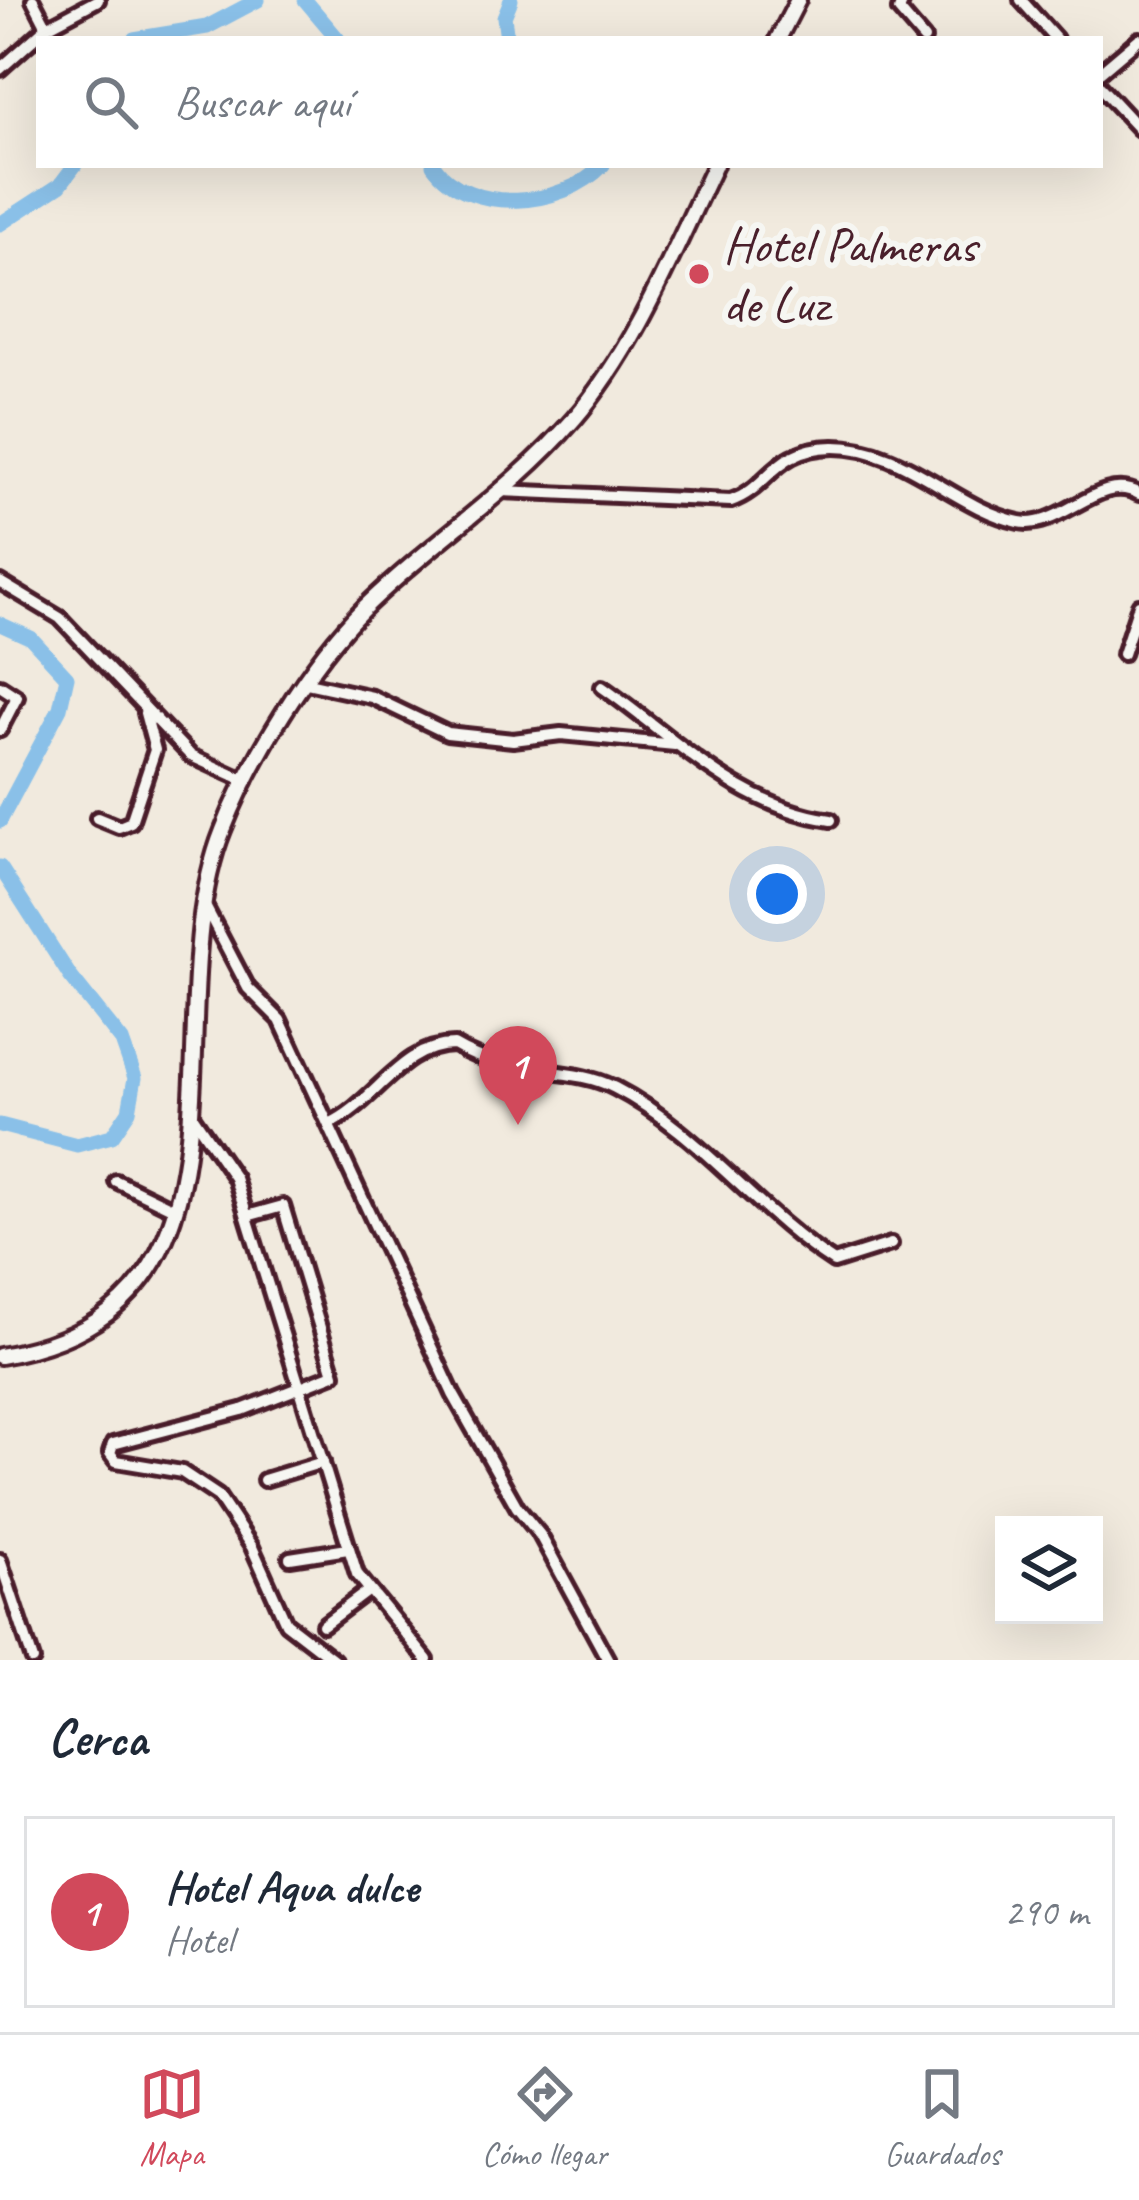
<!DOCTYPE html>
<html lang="es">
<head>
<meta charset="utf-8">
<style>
  :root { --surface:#fff; --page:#f6f6f7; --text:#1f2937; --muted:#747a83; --line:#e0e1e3; --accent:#d1495b }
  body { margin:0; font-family:Caveat,sans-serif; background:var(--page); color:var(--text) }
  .controls { position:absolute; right:36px; bottom:36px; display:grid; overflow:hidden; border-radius:0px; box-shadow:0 12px 48px #0002 }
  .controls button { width:108px; height:108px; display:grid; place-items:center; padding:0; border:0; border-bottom:3px solid var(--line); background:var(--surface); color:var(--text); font:60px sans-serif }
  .you { position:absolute; left:777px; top:894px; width:42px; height:42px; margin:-30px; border:9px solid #fff; border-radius:50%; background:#1a73e8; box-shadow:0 0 0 18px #1a73e833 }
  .badge { display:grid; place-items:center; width:78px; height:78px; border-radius:50%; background:var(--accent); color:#fff; font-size:39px; font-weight:700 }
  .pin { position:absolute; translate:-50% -99px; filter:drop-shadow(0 3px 6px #0008) }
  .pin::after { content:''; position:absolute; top:63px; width:42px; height:36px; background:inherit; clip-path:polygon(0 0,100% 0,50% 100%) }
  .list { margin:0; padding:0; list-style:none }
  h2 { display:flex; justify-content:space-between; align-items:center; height:156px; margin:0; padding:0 48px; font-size:51px }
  h2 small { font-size:39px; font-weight:400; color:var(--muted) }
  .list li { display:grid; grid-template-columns:78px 1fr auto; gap:36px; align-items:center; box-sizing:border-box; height:192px; margin:0 24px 24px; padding:0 24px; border:3px solid var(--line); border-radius:0px }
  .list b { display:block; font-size:45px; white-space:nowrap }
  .list p { margin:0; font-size:39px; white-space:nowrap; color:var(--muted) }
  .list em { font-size:39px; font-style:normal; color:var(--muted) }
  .icon { flex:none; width:66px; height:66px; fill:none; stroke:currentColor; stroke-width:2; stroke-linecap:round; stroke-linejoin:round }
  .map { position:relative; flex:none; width:1139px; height:1660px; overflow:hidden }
  .search { position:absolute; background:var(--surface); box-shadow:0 12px 48px #0002; left:36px; right:36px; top:36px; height:132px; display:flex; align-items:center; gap:30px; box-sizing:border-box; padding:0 42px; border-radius:0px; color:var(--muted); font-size:45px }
  .sheet { height:372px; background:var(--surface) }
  nav { display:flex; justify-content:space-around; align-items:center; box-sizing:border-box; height:168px; border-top:3px solid var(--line); background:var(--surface); font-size:33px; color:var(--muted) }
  nav a { display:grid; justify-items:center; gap:6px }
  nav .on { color:var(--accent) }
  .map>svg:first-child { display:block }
</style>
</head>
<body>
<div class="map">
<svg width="1139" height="1660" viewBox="0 0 1139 1660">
  <rect width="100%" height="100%" fill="#f1eade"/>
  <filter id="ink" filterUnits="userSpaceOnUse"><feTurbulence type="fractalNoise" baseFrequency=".00833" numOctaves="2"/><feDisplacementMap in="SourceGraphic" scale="24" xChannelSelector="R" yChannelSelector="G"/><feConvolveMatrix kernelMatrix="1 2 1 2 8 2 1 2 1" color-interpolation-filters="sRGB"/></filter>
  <g filter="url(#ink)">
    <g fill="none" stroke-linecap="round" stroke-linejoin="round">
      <!-- river -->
      <g stroke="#8ac0e8" stroke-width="15">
        <path d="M305,0L338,39"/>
        <path d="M134,39L207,27L258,0"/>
        <path d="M507,39L504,17L511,0"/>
        <path d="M433,165C469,216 563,208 603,165"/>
        <path d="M0,224L60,185L75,165"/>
        <path d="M0,624L31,638L67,677L60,708L0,821"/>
        <path d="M0,867L70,976L122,1041L135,1078L129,1111L112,1136L77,1145L0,1125"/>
      </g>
      <!-- minor casing -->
      <g stroke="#4a1f2b" stroke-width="20">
        <g id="minor">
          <path d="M33,0L47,27"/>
          <path d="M903,0L899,10L924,39"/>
          <path d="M1021,0L1056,39"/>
          <path d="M0,69L47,27L98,0"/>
          <path d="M1100,72L1139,39"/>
          <path d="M1100,87L1139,129"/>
          <path d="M501,491L731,501C770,488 773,448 833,447C904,446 954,508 1019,522C1060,531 1100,471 1139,494"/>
          <path d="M0,582L60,618L191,756L246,781"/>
          <path d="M1123,654L1139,605"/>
          <path d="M307,683L372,697L447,733L513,740L561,734L675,745"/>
          <path d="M0,686L17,697L0,730"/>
          <path d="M602,687C675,738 738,807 831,820"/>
          <path d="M97,818L119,827L131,822L155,750L145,713"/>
          <path d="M204,904L248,988L280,1020L453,1394L517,1507L540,1535L608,1660"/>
          <path d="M193,1117L235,1178L357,1574L427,1660"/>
          <path d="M329,1124C375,1103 401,1045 454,1045C510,1079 568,1064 615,1088C699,1131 757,1213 834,1262L891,1244"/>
          <path d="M116,1181L176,1210"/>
          <path d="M247,1216L283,1206L334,1374L242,1410L113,1444L110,1453L116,1461L182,1472L218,1496L252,1547L286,1623L334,1660"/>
          <path d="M264,1480L323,1462"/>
          <path d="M290,1558L348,1549"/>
          <path d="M0,1560L33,1660"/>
          <path d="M323,1625L368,1591"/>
        </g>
      </g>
      <!-- major casing -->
      <g stroke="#4a1f2b" stroke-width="22">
        <g id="major">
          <path d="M778,39L798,0"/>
          <path d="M0,1356C278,1308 150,1011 223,830C250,760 311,661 364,608C431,542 512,491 574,419C636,347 674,250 715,165"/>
        </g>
      </g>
      <!-- minor -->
      <use href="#minor" stroke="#f6f6f2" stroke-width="10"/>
      <!-- major -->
      <use href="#major" stroke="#f6f6f2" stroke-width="14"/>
    </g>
  </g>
  <!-- markers -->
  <circle fill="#d1495b" stroke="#f6f6f2" stroke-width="4.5" cx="699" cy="274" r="12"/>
  <g text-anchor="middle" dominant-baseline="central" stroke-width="12" stroke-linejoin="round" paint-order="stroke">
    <!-- poi labels -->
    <g font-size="51" fill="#4a1f2b" stroke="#f6f6f2" text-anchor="start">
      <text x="723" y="245">Hotel Palmeras<tspan x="723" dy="59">de Luz</tspan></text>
    </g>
  </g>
</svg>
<div class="controls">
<button><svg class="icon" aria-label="layers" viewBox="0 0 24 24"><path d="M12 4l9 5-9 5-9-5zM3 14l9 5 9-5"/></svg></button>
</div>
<div class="you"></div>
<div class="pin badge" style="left:518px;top:1125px">1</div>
<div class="search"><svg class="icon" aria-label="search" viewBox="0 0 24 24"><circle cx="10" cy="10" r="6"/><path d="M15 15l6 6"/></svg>Buscar aquí</div>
</div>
<section class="sheet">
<h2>Cerca<small></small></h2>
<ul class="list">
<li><span class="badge">1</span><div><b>Hotel Aqua dulce</b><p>Hotel</p></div><em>290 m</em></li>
</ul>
</section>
<nav>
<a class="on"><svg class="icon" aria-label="map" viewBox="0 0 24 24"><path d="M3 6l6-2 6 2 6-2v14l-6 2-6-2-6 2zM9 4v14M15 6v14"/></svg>Mapa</a>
<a><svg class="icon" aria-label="directions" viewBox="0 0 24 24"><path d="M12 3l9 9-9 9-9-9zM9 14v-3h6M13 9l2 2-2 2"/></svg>Cómo llegar</a>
<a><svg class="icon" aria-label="saved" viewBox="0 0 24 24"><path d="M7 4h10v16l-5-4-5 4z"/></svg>Guardados</a>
</nav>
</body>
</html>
